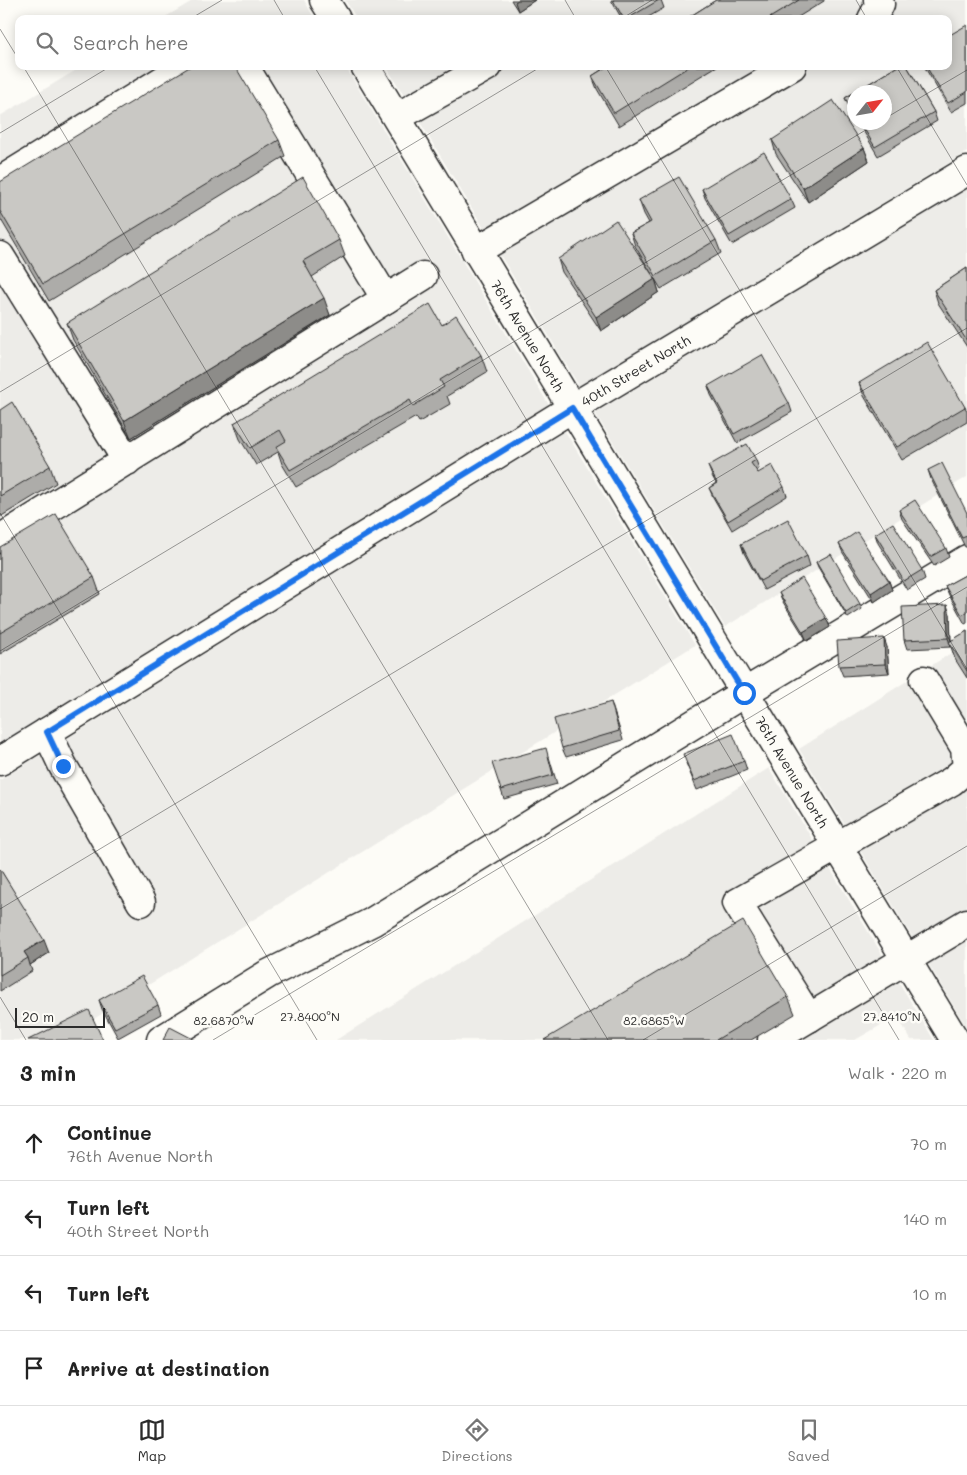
<!DOCTYPE html>
<html lang="en">
<head>
<meta charset="utf-8">
<style>
  :root { --surface:#fff; --page:#f2f2f2; --text:#222; --muted:#767676; --line:#e0e0e0; --accent:#2b2b2b }
  body { margin:0; font-family:Mali,sans-serif; background:var(--page); color:var(--text) }
  .compass { position:absolute; left:847px; top:85px; width:45px; height:45px; border-radius:50%; background:var(--surface); box-shadow:0 2px 12px #0003; rotate:59deg }
  .scale { position:absolute; left:15px; bottom:12px; width:90px; box-sizing:border-box; padding-left:5px; border:2px solid #2b2b2b; border-top:0; font-size:14px; line-height:18px; white-space:nowrap; color:#2b2b2b; -webkit-text-stroke:4px #fdfcf7; paint-order:stroke }
  .stop { position:absolute; width:15px; height:15px; margin:-11px; border:4px solid #1a73e8; border-radius:50%; background:#fff }
  .stop.end { background:#1a73e8; border-color:#fff; box-shadow:0 1px 5px #0008 }
  .list { margin:0; padding:0; list-style:none }
  h2 { display:flex; justify-content:space-between; align-items:center; height:65px; margin:0; padding:0 20px; font-size:21px }
  h2 small { font-size:16px; font-weight:400; color:var(--muted) }
  .list li { display:grid; grid-template-columns:32px 1fr auto; gap:15px; align-items:center; box-sizing:border-box; height:75px; padding:0 20px; border-top:1px solid var(--line) }
  .list b { display:block; font-size:19px; white-space:nowrap }
  .list p { margin:0; font-size:16px; white-space:nowrap; color:var(--muted) }
  .list em { font-size:16px; font-style:normal; color:var(--muted) }
  .icon { flex:none; width:28px; height:28px; fill:none; stroke:currentColor; stroke-width:2; stroke-linecap:round; stroke-linejoin:round }
  .map { position:relative; flex:none; width:967px; height:1040px; overflow:hidden }
  .search { position:absolute; background:var(--surface); box-shadow:0 2px 12px #0003; left:15px; right:15px; top:15px; height:55px; display:flex; align-items:center; gap:12px; box-sizing:border-box; padding:0 18px; border-radius:10px; color:var(--muted); font-size:19px }
  .sheet { height:365px; background:var(--surface) }
  nav { display:flex; justify-content:space-around; align-items:center; box-sizing:border-box; height:70px; border-top:1px solid var(--line); background:var(--surface); font-size:14px; color:var(--muted) }
  nav a { display:grid; justify-items:center; gap:2px }
  nav .on { color:var(--accent) }
  .map>svg:first-child { display:block }
</style>
</head>
<body>
<div class="map">
<svg width="967" height="1040" viewBox="0 0 967 1040">
  <rect width="100%" height="100%" fill="#fdfcf7"/>
  <filter id="ink" filterUnits="userSpaceOnUse"><feTurbulence type="fractalNoise" baseFrequency=".02" numOctaves="2"/><feDisplacementMap in="SourceGraphic" scale="10" xChannelSelector="R" yChannelSelector="G"/><feConvolveMatrix kernelMatrix="1 2 1 2 8 2 1 2 1" color-interpolation-filters="sRGB"/></filter>
  <g filter="url(#ink)">
    <!-- built -->
    <g fill="#edece8" fill-rule="evenodd">
      <path d="M194,0H304L315,19H162Z"/>
      <path d="M345,0H967V152L579,386L386,66H948V19H357ZM854,92H884V122H854Z"/>
      <path d="M83,66H345L549,405L0,743V116Z"/>
      <path d="M967,189V477L725,627L595,413Z"/>
      <path d="M565,431L695,645L60,1040H0V780Z"/>
      <path d="M967,643V1028L799,749Z"/>
      <path d="M769,768L934,1040H911L897,1016L855,1040H336Z"/>
    </g>
    <g fill="none" stroke-linecap="round" stroke-linejoin="round">
      <!-- minor casing -->
      <g stroke="#2b2b2b" stroke-width="31">
        <g id="minor">
          <path d="M324,0L336,19"/>
          <path d="M872,19L880,4L878,0"/>
          <path d="M244,66L386,299"/>
          <path id="s1" d="M365,66L955,1040"/>
          <path d="M397,117L488,66"/>
          <path d="M0,181L186,66"/>
          <path d="M476,251L792,66"/>
          <path d="M0,256L127,461"/>
          <path d="M0,539L423,276"/>
          <path d="M47,732L63,766L141,902"/>
          <path id="s2" d="M0,761L572,408L967,171"/>
          <path d="M809,1018L737,903L952,781L967,768L965,748L924,680"/>
          <path d="M161,1040L268,974L372,922L744,693L967,559"/>
          <path d="M772,1040L967,923"/>
        </g>
      </g>
      <!-- minor -->
      <use href="#minor" stroke="#fdfcf7" stroke-width="28"/>
    </g>
    <!-- wall -->
    <g fill="#adaca9" stroke="#2b2b2b">
      <path d="M511,0H535L518,11Z"/>
      <path d="M611,0H661L664,8L645,19H622Z"/>
      <path d="M716,0H824V1L795,19H686Z"/>
      <path d="M967,25V103L951,112L924,66H948Z"/>
      <path d="M608,66H717L619,126L597,89L592,76Z"/>
      <path d="M898,66H907L934,112L937,121L878,156L858,122H884V92H854V117L849,107L845,98Z"/>
      <path d="M279,140L285,156L49,301L0,218V182Z"/>
      <path d="M772,140L864,148L869,161L808,202L776,154Z"/>
      <path d="M702,189L791,199L795,208L732,245L705,198Z"/>
      <path d="M639,200L716,240L721,253L661,289L635,246L631,233L649,223L644,214Z"/>
      <path d="M339,240L345,256L312,277L330,315L131,438L73,340L67,323Z"/>
      <path d="M558,259L655,279L659,292L601,331L562,272Z"/>
      <path d="M967,268V347L938,303L934,290Z"/>
      <path d="M442,325L481,355L487,372L447,396L450,404L419,422L416,417L296,487L282,464L278,452L256,465L240,439L234,423Z"/>
      <path d="M859,383L965,407L967,411V422L902,460L864,396Z"/>
      <path d="M708,386L789,403L792,412L737,443L711,395Z"/>
      <path d="M0,410L50,466L56,483L0,517Z"/>
      <path d="M756,460L759,469L756,471L758,473L784,487L787,496L732,530L713,497L709,488L716,483L712,476L708,466Z"/>
      <path d="M928,470L967,513V547H965L931,479Z"/>
      <path d="M899,510L946,548L949,557L934,566L902,519Z"/>
      <path d="M875,534L922,570L925,579L907,590L878,543Z"/>
      <path d="M741,544L807,556L810,566L764,590L744,553Z"/>
      <path d="M839,544L889,581L892,590L874,602L843,553Z"/>
      <path d="M0,547L94,577L100,594L0,654Z"/>
      <path d="M816,562L860,604L862,609L848,618L818,567Z"/>
      <path d="M967,574V623L965,624L949,595L945,586Z"/>
      <path d="M779,593L826,618L830,627L807,641L783,602Z"/>
      <path d="M950,614L951,641L967,631V678L955,659L951,647L907,649L904,640Z"/>
      <path d="M887,647L889,673L843,676L839,666Z"/>
      <path d="M611,702L623,740L566,757L562,748Z"/>
      <path d="M549,757L557,784L504,799L501,790Z"/>
      <path d="M744,761L747,770L697,790L686,763Z"/>
      <path d="M0,869L49,953L30,965L32,971L0,991Z"/>
      <path d="M788,997L795,1014L751,1040H544Z"/>
      <path d="M99,1000L158,1005L161,1014L118,1038L102,1009Z"/>
    </g>
    <!-- shaded-wall -->
    <g fill="#8d8c89" stroke="#2b2b2b">
      <path d="M518,0H535L518,11L515,2Z"/>
      <path d="M864,148L869,161L808,202L803,188Z"/>
      <path d="M655,279L659,292L601,331L596,317Z"/>
      <path d="M324,298L330,315L131,438L124,421Z"/>
      <path d="M889,581L892,590L874,602L871,593Z"/>
      <path d="M947,605L950,614L951,647L948,638Z"/>
      <path d="M826,618L830,627L807,641L803,632Z"/>
      <path d="M884,638L887,647L889,673L885,664Z"/>
      <path d="M44,940L49,953L30,965L28,958L24,952Z"/>
    </g>
    <!-- building -->
    <g fill="#c9c8c4" stroke="#2b2b2b">
      <path d="M613,0H659L627,19H624Z"/>
      <path d="M716,0H799L768,19H686Z"/>
      <path d="M967,25V92L948,103L926,66H948V36Z"/>
      <path d="M191,66H235L279,140L43,284L0,211V182Z"/>
      <path d="M608,66H690L614,113L592,76Z"/>
      <path d="M898,66H907L934,112L875,147L860,122H884V92H854V113L845,98Z"/>
      <path d="M833,100L864,148L803,188L772,140Z"/>
      <path d="M764,152L791,199L729,236L702,189Z"/>
      <path d="M303,177L339,240L303,261L324,298L124,421L67,323Z"/>
      <path d="M679,177L716,240L656,276L631,233L651,222L639,200Z"/>
      <path d="M616,220L655,279L596,317L558,259Z"/>
      <path d="M967,268V341L934,290Z"/>
      <path d="M430,304L442,325L456,315L481,355L440,380L444,387L413,406L410,400L290,470L276,447L286,441L280,430L250,448L234,423Z"/>
      <path d="M927,342L965,407L897,447L859,383Z"/>
      <path d="M762,355L789,403L734,434L708,386Z"/>
      <path d="M12,402L50,466L0,496V410Z"/>
      <path d="M747,444L756,460L751,463L758,473L772,465L784,487L728,521L709,488L717,483L708,466Z"/>
      <path d="M942,463L967,513V536L962,538L928,470Z"/>
      <path d="M915,500L946,548L930,557L899,510Z"/>
      <path d="M56,514L94,577L0,633V547Z"/>
      <path d="M788,519L807,556L760,581L741,544Z"/>
      <path d="M893,523L922,570L904,581L875,534Z"/>
      <path d="M857,532L889,581L871,593L839,544Z"/>
      <path d="M831,554L860,604L846,613L816,562Z"/>
      <path d="M967,574V612L962,615L945,586Z"/>
      <path d="M802,578L826,618L803,632L779,593Z"/>
      <path d="M947,605L948,638L904,640L902,607Z"/>
      <path d="M967,631V671L949,642Z"/>
      <path d="M884,638L885,664L839,666L837,641Z"/>
      <path d="M611,702L619,731L562,748L554,719Z"/>
      <path d="M733,734L744,761L694,781L683,754Z"/>
      <path d="M546,748L553,775L501,790L492,763Z"/>
      <path d="M0,869L44,940L24,952L28,958L0,975Z"/>
      <path d="M743,921L788,997L716,1040H544Z"/>
      <path d="M142,976L158,1005L115,1028L99,1000Z"/>
      <path d="M89,1010L103,1040H28Z"/>
      <path d="M170,1027L195,1040H163Z"/>
    </g>
  </g>
  <g fill="none" stroke-linecap="round" stroke-linejoin="round" filter="url(#ink)">
    <!-- route -->
    <path stroke="#1a73e8" stroke-width="6" d="M63,766L47,732L572,408L744,693"/>
  </g>
  <!-- ticks -->
  <path fill="none" stroke="#2b2b2b" stroke-width="1" stroke-opacity="0.45" d="M274,0L285,19M565,0L576,19M856,0L867,19M190,19L222,0M621,19L652,0M0,29L19,60M23,66L608,1040M314,66L899,1040M605,66L967,669M896,66L967,185M884,119L967,70M0,133L111,66M0,392L542,66M0,513L317,1040M0,651L879,122M0,909L967,328M0,997L26,1040M213,1040L967,587M643,1040L967,846"/>
  <g text-anchor="middle" dominant-baseline="central" stroke-width="5" stroke-linejoin="round" paint-order="stroke">
    <!-- street labels -->
    <g font-size="14" fill="#2b2b2b" stroke="#fdfcf7">
      <text stroke="none"><textPath href="#s1" startOffset="315">76th Avenue North</textPath></text>
      <text stroke="none"><textPath href="#s2" startOffset="746">40th Street North</textPath></text>
      <text stroke="none"><textPath href="#s1" startOffset="825">76th Avenue North</textPath></text>
    </g>
  </g>
  <g font-size="12" text-anchor="middle" fill="#2b2b2b" stroke="#fdfcf7" stroke-width="5" stroke-linejoin="round" paint-order="stroke">
    <text x="310" y="1021">27.8400°N</text>
    <text x="892" y="1021">27.8410°N</text>
    <text x="224" y="1025">82.6870°W</text>
    <text x="654" y="1025">82.6865°W</text>
  </g>
</svg>
<svg class="compass" viewBox="-18 -18 36 36"><path d="M0-13l5 13h-10z" fill="#e53935"/><path d="M0 13l5-13h-10z" fill="#767676"/></svg>
<div class="scale">20 m</div>
<div class="stop" style="left:744px;top:693px"></div>
<div class="stop end" style="left:63px;top:766px"></div>
<div class="search"><svg class="icon" aria-label="search" viewBox="0 0 24 24"><circle cx="10" cy="10" r="6"/><path d="M15 15l6 6"/></svg>Search here</div>
</div>
<section class="sheet">
<h2>3 min<small>Walk · 220 m</small></h2>
<ul class="list">
<li><svg class="icon" aria-label="ahead" viewBox="0 0 24 24"><path d="M12 20V5M6 11l6-6 6 6"/></svg><div><b>Continue</b><p>76th Avenue North</p></div><em>70 m</em></li>
<li><svg class="icon" aria-label="left" viewBox="0 0 24 24"><path d="M17 20v-9H6M10 6l-5 5 5 5"/></svg><div><b>Turn left</b><p>40th Street North</p></div><em>140 m</em></li>
<li><svg class="icon" aria-label="left" viewBox="0 0 24 24"><path d="M17 20v-9H6M10 6l-5 5 5 5"/></svg><div><b>Turn left</b></div><em>10 m</em></li>
<li><svg class="icon" aria-label="arrive" viewBox="0 0 24 24"><path d="M6 21V4h12l-3 4 3 4H6"/></svg><div><b>Arrive at destination</b></div></li>
</ul>
</section>
<nav>
<a class="on"><svg class="icon" aria-label="map" viewBox="0 0 24 24"><path d="M3 6l6-2 6 2 6-2v14l-6 2-6-2-6 2zM9 4v14M15 6v14"/></svg>Map</a>
<a><svg class="icon" aria-label="directions" viewBox="0 0 24 24"><path d="M12 3l9 9-9 9-9-9zM9 14v-3h6M13 9l2 2-2 2"/></svg>Directions</a>
<a><svg class="icon" aria-label="saved" viewBox="0 0 24 24"><path d="M7 4h10v16l-5-4-5 4z"/></svg>Saved</a>
</nav>
</body>
</html>
